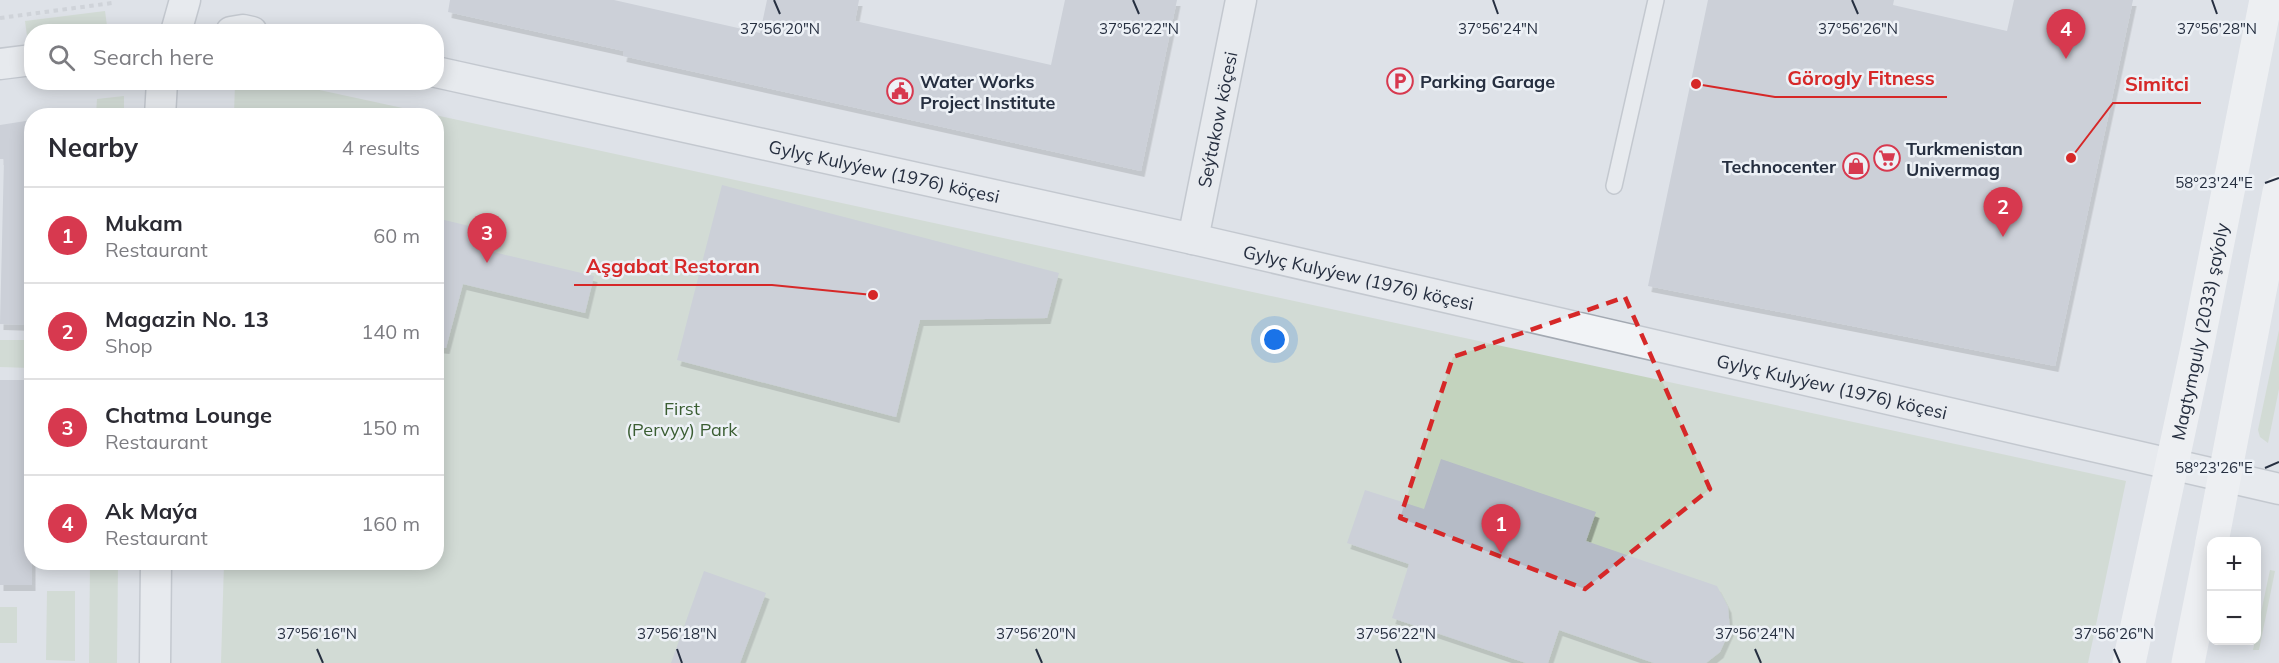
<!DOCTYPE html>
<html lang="en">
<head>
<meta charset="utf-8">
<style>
  :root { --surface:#fff; --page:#f7f7f7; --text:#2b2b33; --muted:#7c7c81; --line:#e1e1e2; --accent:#d7394f }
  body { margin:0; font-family:Mulish,sans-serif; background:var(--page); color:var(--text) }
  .controls { position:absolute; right:18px; bottom:18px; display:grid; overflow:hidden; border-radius:12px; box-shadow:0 3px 15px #0003 }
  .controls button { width:54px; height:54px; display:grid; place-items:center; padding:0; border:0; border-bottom:2px solid var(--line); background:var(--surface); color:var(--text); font:30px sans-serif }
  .you { position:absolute; left:1275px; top:340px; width:21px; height:21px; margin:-15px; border:4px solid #fff; border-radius:50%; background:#1a73e8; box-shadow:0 0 0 9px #1a73e833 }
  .badge { display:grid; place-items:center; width:39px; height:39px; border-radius:50%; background:var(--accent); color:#fff; font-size:20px; font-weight:700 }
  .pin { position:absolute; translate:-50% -50px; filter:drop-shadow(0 2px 3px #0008) }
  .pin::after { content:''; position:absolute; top:32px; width:21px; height:18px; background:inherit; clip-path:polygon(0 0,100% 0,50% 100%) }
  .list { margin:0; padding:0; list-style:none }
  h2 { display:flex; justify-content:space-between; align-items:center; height:78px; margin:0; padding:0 24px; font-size:26px }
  h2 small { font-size:20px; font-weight:400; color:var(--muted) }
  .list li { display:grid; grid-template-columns:39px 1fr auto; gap:18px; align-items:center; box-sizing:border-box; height:96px; padding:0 24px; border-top:2px solid var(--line) }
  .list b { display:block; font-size:22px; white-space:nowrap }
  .list p { margin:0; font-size:20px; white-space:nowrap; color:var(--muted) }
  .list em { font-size:20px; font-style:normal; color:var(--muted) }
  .icon { flex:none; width:33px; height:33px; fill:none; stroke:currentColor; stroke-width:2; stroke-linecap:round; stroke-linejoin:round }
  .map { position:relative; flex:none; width:2279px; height:663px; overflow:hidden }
  .search { position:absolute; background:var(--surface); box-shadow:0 3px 15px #0003; left:24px; top:24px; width:420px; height:66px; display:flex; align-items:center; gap:15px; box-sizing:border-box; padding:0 21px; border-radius:24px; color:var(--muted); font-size:22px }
  .panel { position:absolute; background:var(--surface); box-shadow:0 3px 15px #0003; left:24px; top:108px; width:420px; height:462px; border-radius:24px }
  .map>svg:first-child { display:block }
</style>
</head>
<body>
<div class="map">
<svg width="2279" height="663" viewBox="0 0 2279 663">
  <defs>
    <filter id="shadow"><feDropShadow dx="3.5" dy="6" stdDeviation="0" flood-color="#0004"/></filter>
  </defs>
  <rect width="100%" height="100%" fill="#dee2e8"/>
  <!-- green -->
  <g fill="#c3d3be">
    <path d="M105,11L107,26L62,31L32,32L31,35L27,36L25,21Z"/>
    <path d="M235,83H287L2126,481L2088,663H221L224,563L436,562V116L234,115Z"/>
    <path d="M124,96V115H96L97,99Z"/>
    <path d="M2279,330V389L2268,443L2260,437L2258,430Z"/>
    <path d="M0,340H31V368L0,367Z"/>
    <path d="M90,563H118L117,663H89Z"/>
    <path d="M2270,570L2275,571L2259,650H2253Z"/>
    <path d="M47,591H75V661L46,660Z"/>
    <rect x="0" y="607" width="17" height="36"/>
  </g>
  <!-- building -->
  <g fill="#b5bbc6" filter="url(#shadow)">
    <path d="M450,0H614L760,33L767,0H859L855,21L1051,65L1065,0H1177L1141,171L623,56L624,51L448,12Z"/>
    <path d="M1708,0H1894L1893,5L2007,31L2014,0H2133L2055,366L1648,286Z"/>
    <path d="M32,120V325L0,324L4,159H0V125Z"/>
    <path d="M722,185L1059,273L1047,318L920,320L896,417L677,360Z"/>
    <path d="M436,218L486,230L481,249L594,276L585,313L463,284L446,348L436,347Z"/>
    <path d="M0,380H27V397H32V585H0Z"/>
    <path d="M1441,459L1596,512L1586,541L1717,586L1728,607L1730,630L1720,652L1706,663H1654L1559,630L1548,663H1526L1392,618L1409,564L1347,543L1365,490L1424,509Z"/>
    <path d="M704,571L766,593L740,663H671Z"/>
  </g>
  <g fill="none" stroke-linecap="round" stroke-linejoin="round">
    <!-- lane casing -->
    <g stroke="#a3a9b2" stroke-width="18">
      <path id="lane" d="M1614,186L1656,0"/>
    </g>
    <!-- street casing -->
    <g stroke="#a3a9b2" stroke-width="33">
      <g id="street">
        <path d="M176,32L185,0"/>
        <path d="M231,32L243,30L252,32"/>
        <path d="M0,64L32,60"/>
        <path id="s1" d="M436,72L1193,239L2279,489"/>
        <path d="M160,116L162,82"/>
        <path id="s2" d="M1193,239L1241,0"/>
        <path d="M155,663L156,562"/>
      </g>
    </g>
    <!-- path -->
    <path stroke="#bcc0c7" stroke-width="4" stroke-dasharray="4.5 4.5" stroke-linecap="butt" d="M0,18L112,3V0"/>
    <!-- lane -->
    <use href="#lane" stroke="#f1f3f6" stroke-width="15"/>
    <!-- street -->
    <use href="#street" stroke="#f1f3f6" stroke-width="30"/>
    <!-- secondary -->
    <g stroke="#fff" stroke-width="33">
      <path d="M2212,542L2279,192"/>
      <path id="s3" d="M2129,663L2197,348L2266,0"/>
      <path d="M2188,663L2212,543"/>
    </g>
  </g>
  <!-- marked area -->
  <path d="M0 0H2279V663H0ZM1625,297L1710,489L1585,589L1400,518L1453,357Z" fill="#dee2e8" fill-opacity=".55" fill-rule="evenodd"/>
  <path fill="none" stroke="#d62828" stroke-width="4.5" stroke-dasharray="12 8" stroke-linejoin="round" d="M1625,297L1710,489L1585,589L1400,518L1453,357Z"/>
  <!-- ticks -->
  <path fill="none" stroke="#262f40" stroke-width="2" d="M774,0L780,14M1133,0L1139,14M1493,0L1498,14M1852,0L1858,14M2212,0L2217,14M2265,183L2279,178M2265,468L2279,462M317,649L323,663M677,649L682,663M1036,649L1042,663M1396,649L1401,663M1755,649L1761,663M2114,649L2120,663"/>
  <!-- icons -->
  <defs>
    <g id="parking-ring" transform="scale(1.35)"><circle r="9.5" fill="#edf1f6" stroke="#d7394f" stroke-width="1.5"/><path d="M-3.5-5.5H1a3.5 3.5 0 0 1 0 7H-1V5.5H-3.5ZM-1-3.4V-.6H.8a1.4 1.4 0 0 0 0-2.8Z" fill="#d7394f"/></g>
    <g id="civic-ring" transform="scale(1.35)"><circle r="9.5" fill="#edf1f6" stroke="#d7394f" stroke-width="1.5"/><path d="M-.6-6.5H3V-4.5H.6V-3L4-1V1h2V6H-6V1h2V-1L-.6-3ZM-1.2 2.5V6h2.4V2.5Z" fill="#d7394f"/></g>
    <g id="supermarket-ring" transform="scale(1.35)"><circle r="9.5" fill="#edf1f6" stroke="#d7394f" stroke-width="1.5"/><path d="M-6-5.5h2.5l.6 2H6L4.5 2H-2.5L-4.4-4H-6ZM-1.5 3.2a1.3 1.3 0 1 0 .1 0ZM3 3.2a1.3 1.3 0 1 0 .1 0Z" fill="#d7394f"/></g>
    <g id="shop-ring" transform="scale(1.35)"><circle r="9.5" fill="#edf1f6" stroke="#d7394f" stroke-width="1.5"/><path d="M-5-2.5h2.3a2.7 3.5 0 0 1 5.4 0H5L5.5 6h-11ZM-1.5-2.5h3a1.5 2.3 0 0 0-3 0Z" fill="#d7394f"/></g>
  </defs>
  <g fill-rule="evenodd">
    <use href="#parking-ring" x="1400" y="81"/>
    <use href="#civic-ring" x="900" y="91"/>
    <use href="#supermarket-ring" x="1887" y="158"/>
    <use href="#shop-ring" x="1856" y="166"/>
  </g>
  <g text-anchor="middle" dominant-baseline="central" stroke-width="5" stroke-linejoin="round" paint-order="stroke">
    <!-- poi labels -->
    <g font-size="18" font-weight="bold" fill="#262f40" stroke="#edf1f6" text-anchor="start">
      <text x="920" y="81">Water Works<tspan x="920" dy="21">Project Institute</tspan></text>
      <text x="1420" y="81">Parking Garage</text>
      <text x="1906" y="148">Turkmenistan<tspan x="1906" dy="21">Univermag</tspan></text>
      <text x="1836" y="166" text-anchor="end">Technocenter</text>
    </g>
    <!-- street labels -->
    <g font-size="18" fill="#262f40" stroke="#edf1f6">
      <text stroke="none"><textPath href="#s2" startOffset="122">Seýtakow köçesi</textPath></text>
      <text stroke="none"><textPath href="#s1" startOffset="459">Gylyç Kulyýew (1976) köçesi</textPath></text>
      <text stroke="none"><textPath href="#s1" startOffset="945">Gylyç Kulyýew (1976) köçesi</textPath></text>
      <text stroke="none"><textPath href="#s3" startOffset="339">Magtymguly (2033) şaýoly</textPath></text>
      <text stroke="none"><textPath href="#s1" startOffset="1431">Gylyç Kulyýew (1976) köçesi</textPath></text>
    </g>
    <!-- park labels -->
    <g font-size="18" fill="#3a5d32" stroke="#edf1f6">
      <text x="682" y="408">First<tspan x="682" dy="21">(Pervyy) Park</tspan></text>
    </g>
  </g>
  <g font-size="15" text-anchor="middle" fill="#262f40" stroke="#edf1f6" stroke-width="5" stroke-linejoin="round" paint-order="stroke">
    <text x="780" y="34">37°56'20"N</text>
    <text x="1139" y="34">37°56'22"N</text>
    <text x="1498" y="34">37°56'24"N</text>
    <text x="1858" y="34">37°56'26"N</text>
    <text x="2217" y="34">37°56'28"N</text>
    <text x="2214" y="188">58°23'24"E</text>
    <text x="2214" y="473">58°23'26"E</text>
    <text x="317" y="639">37°56'16"N</text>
    <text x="677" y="639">37°56'18"N</text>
    <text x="1036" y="639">37°56'20"N</text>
    <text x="1396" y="639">37°56'22"N</text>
    <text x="1755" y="639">37°56'24"N</text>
    <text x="2114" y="639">37°56'26"N</text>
  </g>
  <!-- callouts -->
  <path fill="none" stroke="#d62828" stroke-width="2" d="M1696 84L1775 97H1947M2071 158L2113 103H2201M873 295L772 285H574"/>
  <g fill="#d62828" stroke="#edf1f6" stroke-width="2">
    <circle cx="1696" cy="84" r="6"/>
    <circle cx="2071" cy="158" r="6"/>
    <circle cx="873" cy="295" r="6"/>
  </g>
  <g font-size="20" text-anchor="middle" font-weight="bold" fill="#d62828" stroke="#edf1f6" stroke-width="5" stroke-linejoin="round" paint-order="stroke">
    <text x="1861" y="85">Görogly Fitness</text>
    <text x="2157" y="91">Simitci</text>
    <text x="673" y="273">Aşgabat Restoran</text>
  </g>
</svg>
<div class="controls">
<button>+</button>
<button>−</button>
</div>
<div class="you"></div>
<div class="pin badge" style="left:1501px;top:554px">1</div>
<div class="pin badge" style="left:2003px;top:237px">2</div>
<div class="pin badge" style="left:487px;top:263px">3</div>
<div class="pin badge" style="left:2066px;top:59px">4</div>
<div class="search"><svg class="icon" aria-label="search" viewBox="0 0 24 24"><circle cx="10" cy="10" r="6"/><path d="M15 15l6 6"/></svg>Search here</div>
<section class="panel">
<h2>Nearby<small>4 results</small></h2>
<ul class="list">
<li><span class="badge">1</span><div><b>Mukam</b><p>Restaurant</p></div><em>60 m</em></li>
<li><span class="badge">2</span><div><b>Magazin No. 13</b><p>Shop</p></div><em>140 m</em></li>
<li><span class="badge">3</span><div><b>Chatma Lounge</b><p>Restaurant</p></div><em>150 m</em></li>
<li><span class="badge">4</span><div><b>Ak Maýa</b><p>Restaurant</p></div><em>160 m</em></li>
</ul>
</section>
</div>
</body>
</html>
